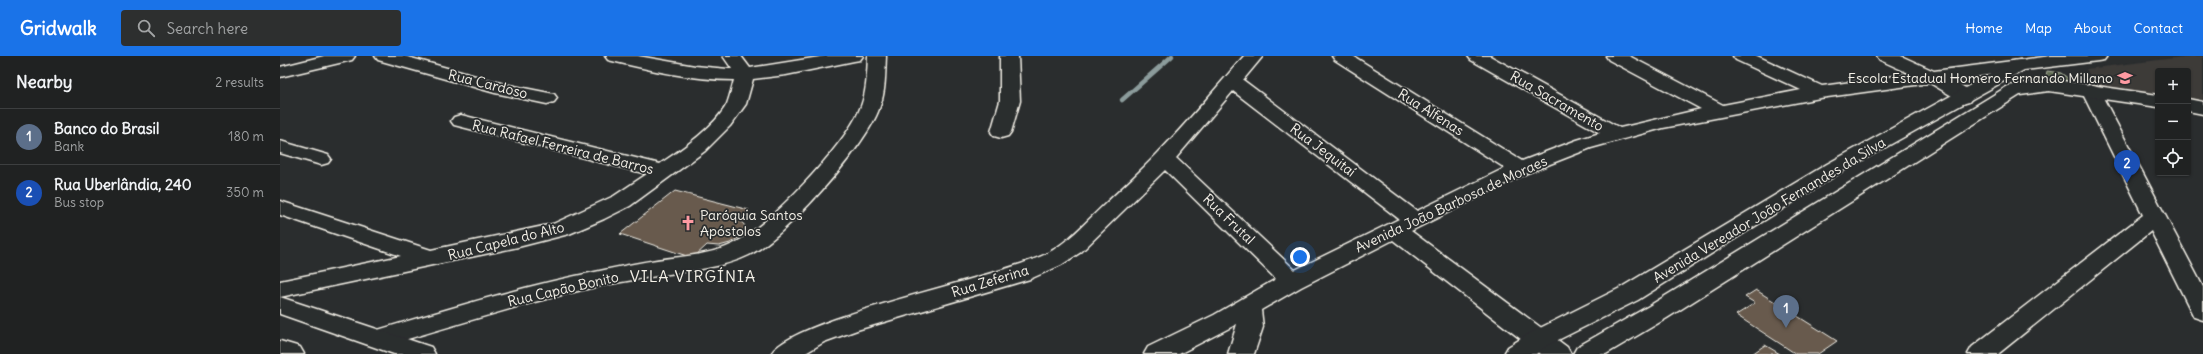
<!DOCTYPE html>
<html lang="en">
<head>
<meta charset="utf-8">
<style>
  :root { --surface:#202222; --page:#2d2f2f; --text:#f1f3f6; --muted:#a2a4a5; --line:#3d3f40; --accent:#1a73e8 }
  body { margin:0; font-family:Delius,sans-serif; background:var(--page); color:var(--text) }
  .controls { position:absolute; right:12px; top:12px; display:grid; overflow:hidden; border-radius:4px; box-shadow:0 1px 3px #0004 }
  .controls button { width:36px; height:36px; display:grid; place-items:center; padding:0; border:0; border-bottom:1px solid var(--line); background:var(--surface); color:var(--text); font:20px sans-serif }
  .you { position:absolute; left:1020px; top:201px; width:14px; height:14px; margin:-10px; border:3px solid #fff; border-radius:50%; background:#1a73e8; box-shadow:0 0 0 6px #1a73e833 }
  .badge { display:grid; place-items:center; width:26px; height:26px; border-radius:50%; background:var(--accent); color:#fff; font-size:13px; font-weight:700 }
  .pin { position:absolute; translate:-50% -33px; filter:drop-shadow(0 1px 2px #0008) }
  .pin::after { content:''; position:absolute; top:21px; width:14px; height:12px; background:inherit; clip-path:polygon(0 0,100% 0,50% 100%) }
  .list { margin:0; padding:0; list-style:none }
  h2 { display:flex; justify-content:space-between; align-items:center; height:52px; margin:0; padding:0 16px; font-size:17px }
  h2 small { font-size:13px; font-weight:400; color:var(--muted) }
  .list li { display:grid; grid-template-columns:26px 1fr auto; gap:12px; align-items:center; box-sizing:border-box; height:56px; padding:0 16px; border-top:1px solid var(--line) }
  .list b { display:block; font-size:15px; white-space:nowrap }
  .list p { margin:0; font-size:13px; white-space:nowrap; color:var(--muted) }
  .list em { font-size:13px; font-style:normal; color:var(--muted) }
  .icon { flex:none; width:22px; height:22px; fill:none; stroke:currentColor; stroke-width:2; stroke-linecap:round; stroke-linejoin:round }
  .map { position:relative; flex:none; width:1923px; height:298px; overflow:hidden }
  header { display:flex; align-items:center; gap:24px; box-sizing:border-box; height:56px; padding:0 20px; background:var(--accent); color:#fff }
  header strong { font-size:19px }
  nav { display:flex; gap:22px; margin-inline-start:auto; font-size:14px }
  .search { width:280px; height:36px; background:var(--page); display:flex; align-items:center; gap:10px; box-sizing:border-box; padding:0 14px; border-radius:4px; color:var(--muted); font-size:15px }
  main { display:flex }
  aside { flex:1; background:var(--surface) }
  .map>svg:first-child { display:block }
</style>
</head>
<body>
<header>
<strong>Gridwalk</strong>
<div class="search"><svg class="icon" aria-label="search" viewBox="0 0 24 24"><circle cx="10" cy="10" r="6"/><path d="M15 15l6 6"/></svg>Search here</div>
<nav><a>Home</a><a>Map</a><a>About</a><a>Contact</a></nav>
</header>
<main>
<aside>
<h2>Nearby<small>2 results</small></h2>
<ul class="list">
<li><span class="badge" style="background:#5c6f8a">1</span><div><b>Banco do Brasil</b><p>Bank</p></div><em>180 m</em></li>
<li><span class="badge" style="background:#1a4fb4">2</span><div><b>Rua Uberlândia, 240</b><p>Bus stop</p></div><em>350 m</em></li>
</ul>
</aside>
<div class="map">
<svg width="1923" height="298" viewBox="0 0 1923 298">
  <rect width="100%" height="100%" fill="#2a2d2e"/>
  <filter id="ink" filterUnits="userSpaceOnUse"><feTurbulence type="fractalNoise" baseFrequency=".025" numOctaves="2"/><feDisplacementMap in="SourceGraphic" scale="8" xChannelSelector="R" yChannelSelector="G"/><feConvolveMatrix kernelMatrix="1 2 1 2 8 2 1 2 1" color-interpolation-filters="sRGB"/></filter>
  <g filter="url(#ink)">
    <!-- built -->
    <path fill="#3c3a38" d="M1911,0H1923V46L1908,44V15H1878V39L1815,29L1806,13Z"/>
    <!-- green -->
    <path fill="#626e55" stroke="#abb09e" d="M1767,15L1781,17L1789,23C1783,28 1772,24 1766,20Z"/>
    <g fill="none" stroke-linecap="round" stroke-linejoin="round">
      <!-- stream -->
      <path stroke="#8c9c9c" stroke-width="4.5" d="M842,44L892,0"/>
    </g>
    <!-- building -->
    <g fill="#675a4e" stroke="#f4f1e8">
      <path d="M395,135L469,154L460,164L465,170L463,179L450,187L439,190L427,189L413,202L340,178Z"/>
      <path d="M1476,234L1557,285L1538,298H1516L1456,259L1475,247L1465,241Z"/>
      <path d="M1485,289L1500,298H1472Z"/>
    </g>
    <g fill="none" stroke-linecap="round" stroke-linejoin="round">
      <!-- minor casing -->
      <g stroke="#f4f1e8" stroke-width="3">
        <g id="minor">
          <path d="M44,0H75L72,4L0,21V11Z"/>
          <path d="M95,0H124L224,28L274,38L277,42L274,46L267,48L215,37L98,4Z"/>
          <path d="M325,0H358L415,10L448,13H452L443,0H461L470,12L546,0H583L580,4L574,5L506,19L473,23L466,48L450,70L425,95L350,150L324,163L289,178L238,191L0,241V225L121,200L0,159V145L151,194L273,168L334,140L367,118L174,69L171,65L174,61L181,59L380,108C402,93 434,72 447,48C450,40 452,31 454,24C411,24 369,14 328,4Z"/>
          <path d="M588,0H606C605,18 606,36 599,53C586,90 505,182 469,199C442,212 412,214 383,219C362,222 341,226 320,230C246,246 173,270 100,291L91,288L87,282L91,276C165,254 239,231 315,216C338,211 361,206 384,203C408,200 432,198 453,188C488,171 564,90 579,55C587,38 587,18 588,0Z"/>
          <path d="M720,0H738L740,45L731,76L728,80L721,82L714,80L711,76L720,45Z"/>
          <path d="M964,0H983L963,24L1137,155L1225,112L1055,4L1052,0H1073L1242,105L1297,84L1320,77L1191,4L1188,0H1210L1340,72L1421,53L1329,4L1326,0H1349L1443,49L1521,34L1456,4L1453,0H1477L1542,30L1631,18L1600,4L1597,0H1621L1654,15L1740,4L1746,5L1749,9L1746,13L1740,14L1673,24L1687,33L1692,42L1689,46L1682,48L1675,46L1672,40L1650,27L1540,42L1383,72L1311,92L1247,117L1131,175L1287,291L1291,298H1260L1113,184L1021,231L981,254L983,271L974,298H948L957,268L899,298H864L868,291L934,259L996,223L885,114L801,196L781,209L750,223L577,274L544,286L524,298H491C512,262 713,223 764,199C787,188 805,167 824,149C842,132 861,115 878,97C908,66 936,32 964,0ZM953,35L1119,163L1015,214L896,102Z"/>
          <path d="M1810,28L1817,30L1819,34L1923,231V264L1914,261L1871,175L1718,298H1688L1692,291L1863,159L1801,34L1803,30Z"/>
          <path d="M0,85L48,99L51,103L48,107L41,109L0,97Z"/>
        </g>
      </g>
      <!-- major casing -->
      <g stroke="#f4f1e8" stroke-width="3">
        <g id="major">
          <path d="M1771,0H1827L1824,4L1818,5L1744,14L1561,116L1358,244L1268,289L1256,298H1224L1228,291L1250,277L1340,232L1547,108L1734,5Z"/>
          <path d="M1769,23L1878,39V51L1769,35L1740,39L1387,262L1326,298H1293L1297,291L1369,250L1728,30Z"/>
          <path d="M1908,43L1923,46V58L1908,55Z"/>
          <path d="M0,241L151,291L155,298H114L0,258Z"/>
          <path d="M0,285L20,291L24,298H0Z"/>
        </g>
      </g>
      <!-- minor -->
      <use href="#minor" fill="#2a2d2e" fill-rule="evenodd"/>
      <!-- major -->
      <use href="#major" fill="#2a2d2e" fill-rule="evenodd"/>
    </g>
  </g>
  <!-- icons -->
  <defs>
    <g id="school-bare" transform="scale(1.2)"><path d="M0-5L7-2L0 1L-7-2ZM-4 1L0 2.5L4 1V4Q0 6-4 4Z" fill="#ff9aa2" stroke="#2a2d2e" stroke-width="2.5" paint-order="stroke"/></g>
    <g id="church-bare" transform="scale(1.2)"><path d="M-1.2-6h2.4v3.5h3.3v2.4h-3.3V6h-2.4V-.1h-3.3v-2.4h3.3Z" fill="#ff9aa2" stroke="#2a2d2e" stroke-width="2.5" paint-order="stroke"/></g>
  </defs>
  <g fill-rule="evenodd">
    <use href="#school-bare" x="1845" y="22"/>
    <use href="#church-bare" x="408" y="167"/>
  </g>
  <g text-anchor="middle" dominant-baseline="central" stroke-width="3.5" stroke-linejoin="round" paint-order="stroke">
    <!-- poi labels -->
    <g font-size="14" fill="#f4f1e8" stroke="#2a2d2e" text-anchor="end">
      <text x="1833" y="22">Escola Estadual Homero Fernando Millano</text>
      <text x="420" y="159" text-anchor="start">Paróquia Santos<tspan x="420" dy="16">Apóstolos</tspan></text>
    </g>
    <!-- street labels -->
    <g font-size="14" fill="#f4f1e8" stroke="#2a2d2e">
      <text transform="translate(208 28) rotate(14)">Rua Cardoso</text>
      <text transform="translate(1277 45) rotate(30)">Rua Sacramento</text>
      <text transform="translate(1151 56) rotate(32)">Rua Alfenas</text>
      <text transform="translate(283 91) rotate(14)">Rua Rafael Ferreira de Barros</text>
      <text transform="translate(1043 94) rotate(37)">Rua Jequitaí</text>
      <text transform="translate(1171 148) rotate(-25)">Avenida João Barbosa de Moraes</text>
      <text transform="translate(1489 154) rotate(-31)">Avenida Vereador João Fernandes da Silva</text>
      <text transform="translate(949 163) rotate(44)">Rua Frutal</text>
      <text transform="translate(226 185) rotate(-14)">Rua Capela do Alto</text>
      <text transform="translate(710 225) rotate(-17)">Rua Zeferina</text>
      <text transform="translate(283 233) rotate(-13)">Rua Capão Bonito</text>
    </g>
    <!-- quarter labels -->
    <g font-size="16" letter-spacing="1" fill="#f4f1e8" stroke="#2a2d2e">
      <text x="413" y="220">VILA VIRGÍNIA</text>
    </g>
  </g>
</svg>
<div class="controls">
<button>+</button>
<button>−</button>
<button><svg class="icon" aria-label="locate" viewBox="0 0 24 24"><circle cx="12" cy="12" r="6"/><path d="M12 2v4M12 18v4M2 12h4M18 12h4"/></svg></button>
</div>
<div class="you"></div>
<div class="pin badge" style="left:1506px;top:272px;background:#5c6f8a">1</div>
<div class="pin badge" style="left:1847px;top:127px;background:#1a4fb4">2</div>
</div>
</main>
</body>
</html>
